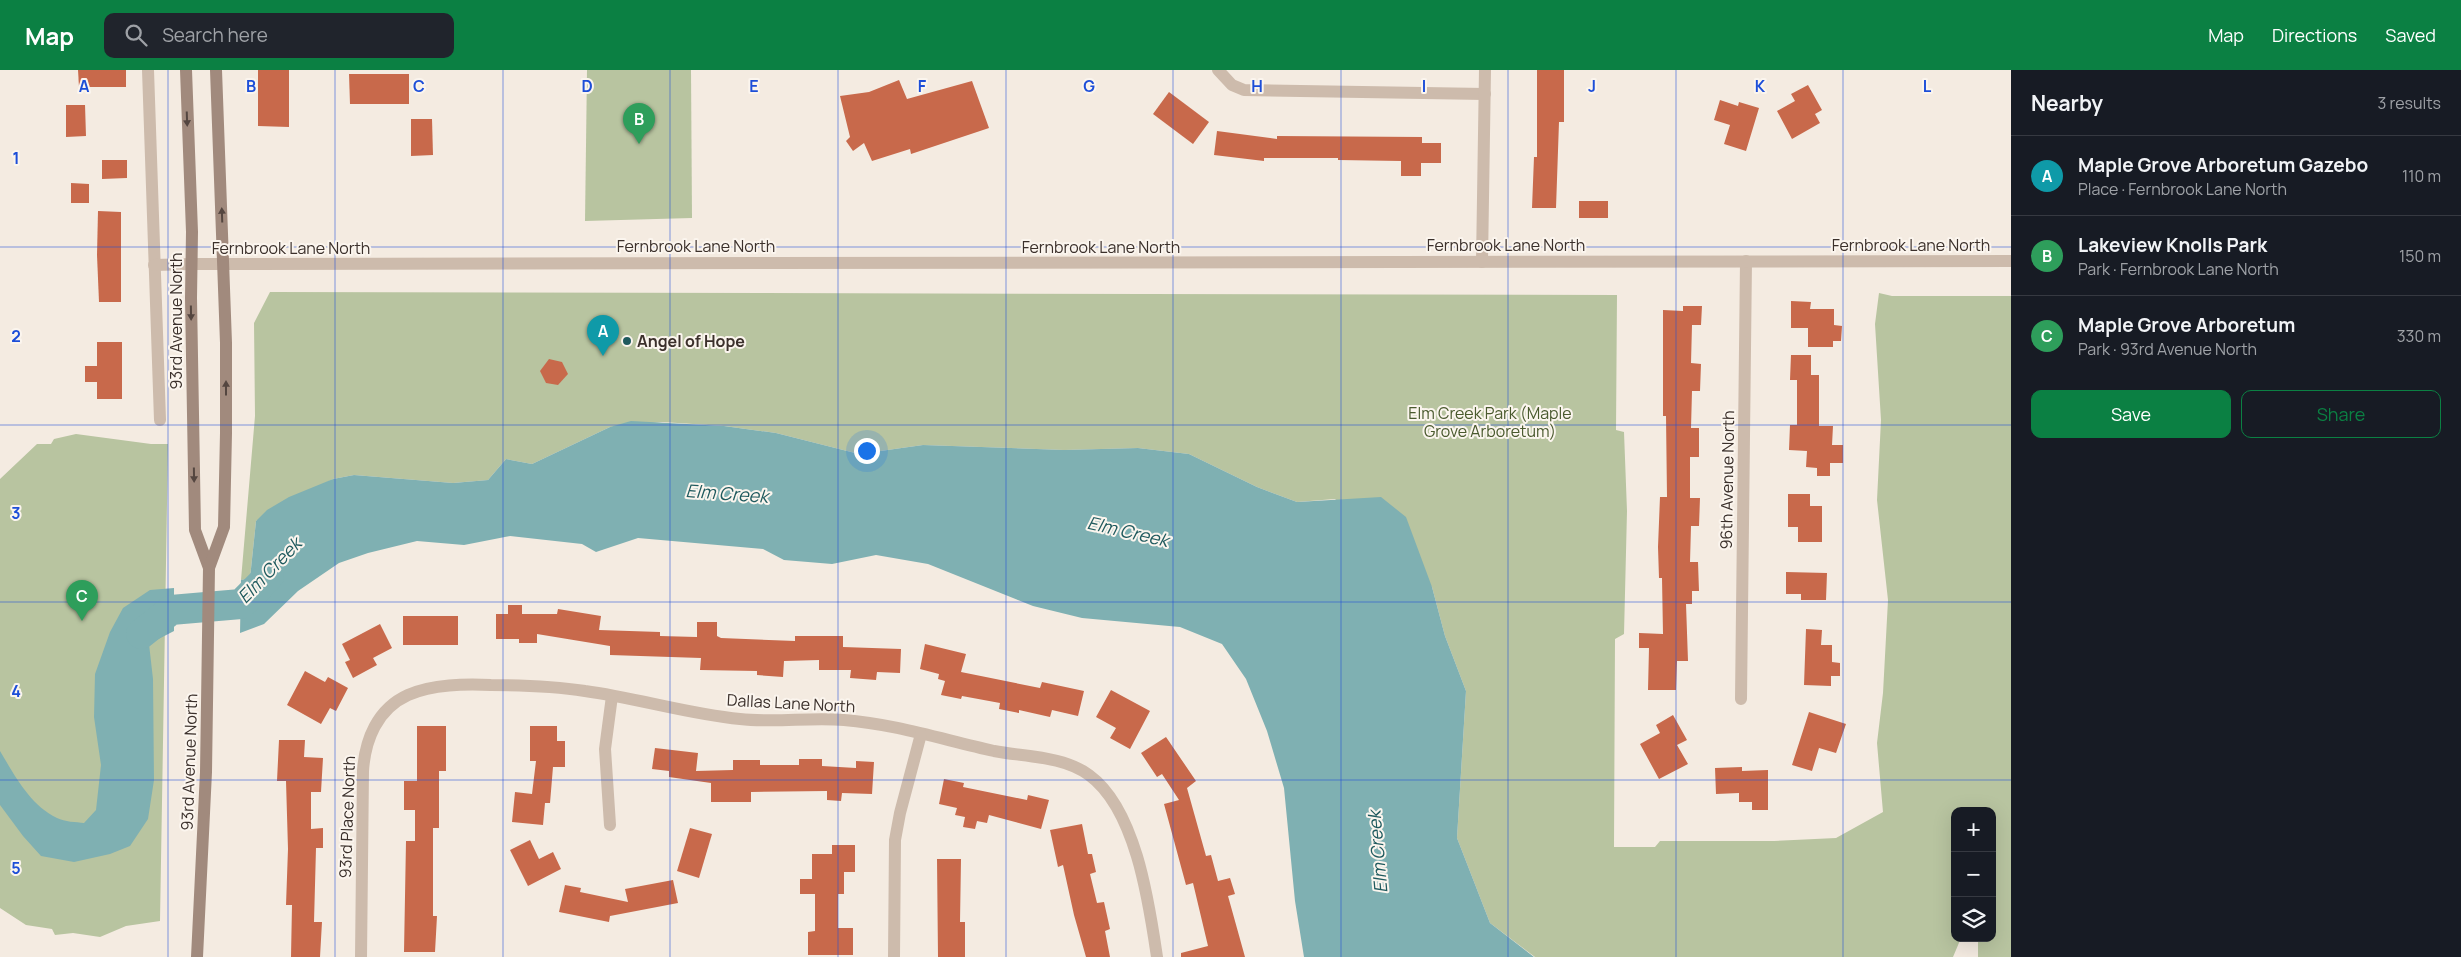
<!DOCTYPE html>
<html lang="en">
<head>
<meta charset="utf-8">
<style>
  :root { --surface:#171b24; --page:#20242c; --text:#f1f3f6; --muted:#9ea1a6; --line:#363941; --accent:#0b8043 }
  body { margin:0; font-family:Manrope,sans-serif; background:var(--page); color:var(--text) }
  .controls { position:absolute; right:15px; bottom:15px; display:grid; overflow:hidden; border-radius:10px; box-shadow:0 5px 20px #0002 }
  .controls button { width:45px; height:45px; display:grid; place-items:center; padding:0; border:0; border-bottom:1px solid var(--line); background:var(--surface); color:var(--text); font:25px sans-serif }
  .you { position:absolute; left:866px; top:380px; width:18px; height:18px; margin:-12px; border:4px solid #fff; border-radius:50%; background:#1a73e8; box-shadow:0 0 0 8px #1a73e833 }
  .badge { display:grid; place-items:center; width:32px; height:32px; border-radius:50%; background:var(--accent); color:#fff; font-size:16px; font-weight:700 }
  .pin { position:absolute; translate:-50% -41px; filter:drop-shadow(0 1px 2px #0008) }
  .pin::after { content:''; position:absolute; top:26px; width:18px; height:15px; background:inherit; clip-path:polygon(0 0,100% 0,50% 100%) }
  .list { margin:0; padding:0; list-style:none }
  h2 { display:flex; justify-content:space-between; align-items:center; height:65px; margin:0; padding:0 20px; font-size:21px }
  h2 small { font-size:16px; font-weight:400; color:var(--muted) }
  .list li { display:grid; grid-template-columns:32px 1fr auto; gap:15px; align-items:center; box-sizing:border-box; height:80px; padding:0 20px; border-top:1px solid var(--line) }
  .list b { display:block; font-size:19px; white-space:nowrap }
  .list p { margin:0; font-size:16px; white-space:nowrap; color:var(--muted) }
  .list em { font-size:16px; font-style:normal; color:var(--muted) }
  .actions { display:flex; gap:10px; padding:15px 20px }
  .actions a { flex:1; padding:11px 0; border:1px solid var(--accent); border-radius:10px; text-align:center; font-size:18px; color:var(--accent) }
  .actions .main { background:var(--accent); color:#fff }
  .icon { flex:none; width:28px; height:28px; fill:none; stroke:currentColor; stroke-width:2; stroke-linecap:round; stroke-linejoin:round }
  .map { position:relative; flex:none; width:2011px; height:887px; overflow:hidden }
  header { display:flex; align-items:center; gap:30px; box-sizing:border-box; height:70px; padding:0 25px; background:var(--accent); color:#fff }
  header strong { font-size:24px }
  nav { display:flex; gap:28px; margin-inline-start:auto; font-size:18px }
  .search { width:350px; height:45px; background:var(--page); display:flex; align-items:center; gap:12px; box-sizing:border-box; padding:0 18px; border-radius:10px; color:var(--muted); font-size:19px }
  main { display:flex }
  aside { flex:1; background:var(--surface) }
  .map>svg:first-child { display:block }
</style>
</head>
<body>
<header>
<strong>Map</strong>
<div class="search"><svg class="icon" aria-label="search" viewBox="0 0 24 24"><circle cx="10" cy="10" r="6"/><path d="M15 15l6 6"/></svg>Search here</div>
<nav><a>Map</a><a>Directions</a><a>Saved</a></nav>
</header>
<main>
<div class="map">
<svg width="2011" height="887" viewBox="0 0 2011 887">
  <rect width="100%" height="100%" fill="#f4ebe1"/>
  <!-- green -->
  <g fill="#b8c4a0">
    <path d="M587,0H691L692,148L585,151Z"/>
    <path d="M270,222L1617,225L1616,360L1624,362L1627,441L1624,564L1615,569L1614,777H1655L1660,771H1774L1836,768L1883,742L1877,673L1883,623L1888,530L1877,430L1881,350L1875,254L1879,223L1892,226H2011V887H1978V868H1992V741H1955V868H1961L1953,887H1535L1490,853L1457,768L1466,621L1445,566L1432,517L1335,429L1297,432L1257,417L1189,384L1138,378L1064,380L923,375L859,384L776,363L724,356L662,352L610,357L532,394L506,389L488,410L453,413L354,405L333,409L256,451L250,508L241,510L255,346L254,253Z"/>
    <path d="M76,364L151,374H168L160,851L126,856L100,867L73,863L55,865L52,859L26,855L0,838V409L37,374H51L54,369Z"/>
  </g>
  <!-- water -->
  <g fill="#7fb0b2">
    <path d="M631,351L724,356L776,363L859,384L923,375L1064,380L1138,378L1189,384L1257,417L1297,432L1381,427L1406,447L1432,517L1445,566L1466,621L1457,768L1490,853L1534,887H1304L1295,831L1284,718L1267,661L1246,609L1222,574L1180,557L1082,548L1033,536L928,494L876,485L832,494L784,490L763,479L638,468L596,482L582,474L510,466L464,475L417,471L368,483L339,493L298,521L264,554L240,563L241,510L250,508L256,451L267,440L289,427L333,409L354,405L453,413L488,410L506,389L532,394L610,357Z"/>
    <path d="M174,518V561L149,574L153,609L154,710L148,749L130,776L110,784L74,792L41,786L23,766L0,735V681C15,706 30,735 57,748C65,752 76,752 84,753L96,740L101,695L94,647L95,604L110,562L123,538L150,520Z"/>
  </g>
  <g fill="none" stroke-linecap="round" stroke-linejoin="round">
    <!-- river -->
    <path stroke="#7fb0b2" stroke-width="30" d="M141,564L171,540L241,534L269,506"/>
  </g>
  <!-- building -->
  <g fill="#c8694b">
    <path d="M78,0H126V17H79Z"/>
    <path d="M258,0H289V57L258,56Z"/>
    <path d="M1537,0H1564V52H1559L1556,138H1532L1534,87H1537Z"/>
    <path d="M349,4H409V34H350Z"/>
    <path d="M899,10L907,29L972,11L989,58L911,84L910,79L872,91L864,73L853,81L846,71L850,67L840,26L869,22Z"/>
    <path d="M1808,15L1822,40L1815,44L1820,53L1792,69L1777,41L1795,31L1791,24Z"/>
    <path d="M1169,22L1209,52L1193,74L1153,44Z"/>
    <path d="M1720,30L1738,36L1739,32L1759,38L1746,81L1724,74L1730,55L1714,50Z"/>
    <path d="M66,35H85L86,66L66,67Z"/>
    <path d="M411,49H432L433,85L411,86Z"/>
    <path d="M1217,61L1277,69V66L1422,67V73H1441V93H1421V106H1401V91L1338,90V88H1264V91L1214,85Z"/>
    <path d="M102,90H127V108L102,109Z"/>
    <path d="M71,113L89,114V133H71Z"/>
    <rect x="1579" y="131" width="29" height="17"/>
    <path d="M98,141L121,142V232H99L97,185Z"/>
    <path d="M1791,231L1811,232L1810,239H1834V255L1842,256L1841,271H1833V277H1808V258H1791Z"/>
    <path d="M1683,236H1702L1701,255H1692L1691,293L1701,294L1700,321H1692L1691,358H1699V387H1690V428H1700L1699,456H1691L1690,492H1698L1699,521H1692V534H1686L1688,591H1677L1676,620H1648L1649,578H1639V563L1663,564L1662,508H1659L1658,477L1660,427H1667L1666,346H1663V240L1683,241Z"/>
    <path d="M97,272H122V329H97V312H85V296H97Z"/>
    <path d="M1791,285H1811V305H1819V356H1833L1832,375H1843V393H1830V406H1817V398L1806,397L1807,381L1789,380L1790,355H1797V310H1790Z"/>
    <path d="M549,289L562,292L568,304L558,315L546,313L540,301Z"/>
    <path d="M1788,424H1810V436H1822V472H1798V457H1788Z"/>
    <path d="M1786,502L1827,503L1826,530H1801V524H1786Z"/>
    <path d="M508,535H522V544H557L558,539L601,546L599,560L660,562V566L697,567V552H717V566L721,568L795,571V566H843V577L901,579L900,603L877,602L876,610L850,608L851,600H819V590L784,591L783,607L757,605V601L700,600L701,588L610,585V576L537,564V573H519V569H496V544H508Z"/>
    <rect x="403" y="546" width="55" height="29"/>
    <path d="M380,554L392,578L373,588L377,595L353,608L345,592L350,590L342,574Z"/>
    <path d="M1806,559L1822,560L1821,575H1832V592L1840,593V606H1831V616L1804,615Z"/>
    <path d="M925,574L966,584L961,602L1040,618L1042,612L1084,621L1078,646L1052,640L1050,647L1019,640V643L999,639L1000,633L962,626L961,629L941,625L945,611L938,609L939,604L920,599Z"/>
    <path d="M305,601L325,612L328,607L348,618L336,641L330,638L321,654L287,635Z"/>
    <path d="M1111,620L1150,641L1130,679L1110,668L1116,658L1096,647Z"/>
    <path d="M1809,642L1846,654L1836,683L1819,678L1812,701L1792,695Z"/>
    <path d="M1673,645L1687,670L1677,675L1688,694L1659,709L1640,674L1660,663L1656,655Z"/>
    <path d="M417,656H446V701H439V758H433V846H437L435,882H404L406,771H415V740H404V711H417Z"/>
    <path d="M530,656H557V671H565V697H553L550,733H545L543,755L512,752L515,722L532,724L536,691H530Z"/>
    <path d="M1166,667L1196,711L1187,718L1206,786L1211,785L1218,811L1230,808L1235,824L1228,826L1245,887H1181V883L1208,876L1193,813L1186,815L1164,734L1179,730L1162,704L1157,707L1141,683Z"/>
    <path d="M279,670H305L304,687L323,688L321,722H311V759L323,758V778H316L314,852H322L320,887H291L292,835H286L288,779L286,711H277Z"/>
    <path d="M655,678L698,683L696,701L733,700V690H760V695H799V689H822V696L856,698V691L874,692L872,724L842,723L841,731L827,730V721L751,722V732H711V713L669,707V701L652,699Z"/>
    <path d="M1742,697V701L1768,700V740H1752V732H1739V723L1716,724L1715,698Z"/>
    <path d="M944,709L964,713L963,717L1027,730L1028,725L1049,730L1041,759L989,745L987,753L977,751L975,759L963,757L965,747L955,745L957,738L939,734Z"/>
    <path d="M1082,754L1088,784H1092L1096,802L1090,804L1097,833L1104,832L1110,859L1105,861L1110,887H1086L1074,845L1063,795L1058,797L1050,760Z"/>
    <path d="M690,758L712,764L699,808L677,801Z"/>
    <path d="M530,770L539,789L553,782L561,799L528,816L510,780Z"/>
    <path d="M832,775H855V802H844V824H838V858H853V885H808V862L815,861V824H800V809H812V784H832Z"/>
    <path d="M937,789H961L960,852H965V887H938Z"/>
    <path d="M673,810L678,833L610,846L609,852L559,842L565,815L581,818L580,822L628,832L625,819Z"/>
  </g>
  <g fill="none" stroke-linecap="round" stroke-linejoin="round">
    <!-- minor -->
    <g stroke="#cdbbac" stroke-width="12">
      <path d="M148,0L160,350"/>
      <path d="M1218,0L1232,15L1244,20L1485,24"/>
      <path d="M1482,192L1485,0"/>
      <path d="M154,195L192,194"/>
      <path d="M1741,629L1746,191"/>
      <path d="M610,755L605,679L612,626"/>
      <path d="M361,887L363,701C365,670 377,639 408,625C433,614 465,614 491,615C522,615 554,616 585,621C637,628 688,644 740,649C775,653 810,647 844,650C895,654 944,670 994,681C1026,687 1063,686 1089,705C1136,739 1149,833 1157,887"/>
      <path d="M894,887L895,770L900,743L921,664"/>
    </g>
    <!-- tertiary -->
    <path stroke="#cdbbac" stroke-width="12" d="M192,194L2011,191"/>
    <!-- secondary -->
    <g stroke="#a18a7d" stroke-width="12">
      <path d="M186,0L192,162L191,228L195,460L209,498"/>
      <path d="M197,887L206,702L209,498L224,457L226,363V273L216,0"/>
    </g>
  </g>
  <!-- one-way arrows -->
  <defs><path id="oneway-solid" d="M-6-.8H1V-3.2L6.5 0L1 3.2V.8H-6Z" transform="scale(1.25)"/></defs>
  <g fill="#544640">
    <use href="#oneway-solid" transform="translate(187 49) rotate(88)"/>
    <use href="#oneway-solid" transform="translate(222 145) rotate(-92)"/>
    <use href="#oneway-solid" transform="translate(191 243) rotate(89)"/>
    <use href="#oneway-solid" transform="translate(226 318) rotate(-90)"/>
    <use href="#oneway-solid" transform="translate(194 405) rotate(89)"/>
  </g>
  <!-- grid -->
  <path fill="none" stroke="#1d4ed8" stroke-width="1" stroke-opacity="0.55" d="M168,0V887M335,0V887M503,0V887M670,0V887M838,0V887M1006,0V887M1173,0V887M1341,0V887M1508,0V887M1676,0V887M1843,0V887M0,177H2011M0,355H2011M0,532H2011M0,710H2011"/>
  <!-- markers -->
  <circle fill="#1f5a5e" stroke="#fbf5ee" stroke-width="2" cx="627" cy="271" r="5"/>
  <g text-anchor="middle" dominant-baseline="central" stroke-width="4" stroke-linejoin="round" paint-order="stroke">
    <!-- street labels -->
    <g font-size="16" fill="#3b302b" stroke="#fbf5ee">
      <text x="1506" y="175">Fernbrook Lane North</text>
      <text x="1911" y="175">Fernbrook Lane North</text>
      <text x="696" y="176">Fernbrook Lane North</text>
      <text x="1101" y="177">Fernbrook Lane North</text>
      <text x="291" y="178">Fernbrook Lane North</text>
      <text transform="translate(176 251) rotate(-90)">93rd Avenue North</text>
      <text transform="translate(1727 410) rotate(-89)">96th Avenue North</text>
      <text transform="translate(791 633) rotate(3)">Dallas Lane North</text>
      <text transform="translate(189 692) rotate(-88)">93rd Avenue North</text>
      <text transform="translate(347 747) rotate(-88)">93rd Place North</text>
    </g>
    <!-- poi labels -->
    <g font-size="16" font-weight="bold" fill="#3b302b" stroke="#fbf5ee" text-anchor="start">
      <text x="637" y="271">Angel of Hope</text>
    </g>
    <!-- park labels -->
    <g font-size="16" fill="#4a5a2e" stroke="#fbf5ee">
      <text x="1490" y="343">Elm Creek Park (Maple<tspan x="1490" dy="18">Grove Arboretum)</tspan></text>
    </g>
    <!-- water labels -->
    <g font-size="18" font-style="italic" fill="#1f5a5e" stroke="#fbf5ee">
      <text transform="translate(727 423) rotate(4)">Elm Creek</text>
      <text transform="translate(1128 461) rotate(13)">Elm Creek</text>
      <text transform="translate(269 500) rotate(-46)">Elm Creek</text>
      <text transform="translate(1377 782) rotate(-95)">Elm Creek</text>
    </g>
  </g>
  <g font-size="16" text-anchor="middle" font-weight="bold" fill="#1d4ed8" stroke="#fbf5ee" stroke-width="4" stroke-linejoin="round" paint-order="stroke">
    <text x="84" y="22">A</text>
    <text x="251" y="22">B</text>
    <text x="419" y="22">C</text>
    <text x="587" y="22">D</text>
    <text x="754" y="22">E</text>
    <text x="922" y="22">F</text>
    <text x="1089" y="22">G</text>
    <text x="1257" y="22">H</text>
    <text x="1424" y="22">I</text>
    <text x="1592" y="22">J</text>
    <text x="1760" y="22">K</text>
    <text x="1927" y="22">L</text>
    <text x="16" y="94">1</text>
    <text x="16" y="272">2</text>
    <text x="16" y="449">3</text>
    <text x="16" y="627">4</text>
    <text x="16" y="804">5</text>
  </g>
</svg>
<div class="controls">
<button>+</button>
<button>−</button>
<button><svg class="icon" aria-label="layers" viewBox="0 0 24 24"><path d="M12 4l9 5-9 5-9-5zM3 14l9 5 9-5"/></svg></button>
</div>
<div class="you"></div>
<div class="pin badge" style="left:603px;top:286px;background:#0f9aa8">A</div>
<div class="pin badge" style="left:639px;top:74px;background:#2e9e5b">B</div>
<div class="pin badge" style="left:82px;top:551px;background:#2e9e5b">C</div>
</div>
<aside>
<h2>Nearby<small>3 results</small></h2>
<ul class="list">
<li><span class="badge" style="background:#0f9aa8">A</span><div><b>Maple Grove Arboretum Gazebo</b><p>Place · Fernbrook Lane North</p></div><em>110 m</em></li>
<li><span class="badge" style="background:#2e9e5b">B</span><div><b>Lakeview Knolls Park</b><p>Park · Fernbrook Lane North</p></div><em>150 m</em></li>
<li><span class="badge" style="background:#2e9e5b">C</span><div><b>Maple Grove Arboretum</b><p>Park · 93rd Avenue North</p></div><em>330 m</em></li>
</ul>
<div class="actions"><a class="main">Save</a><a>Share</a></div>
</aside>
</main>
</body>
</html>
